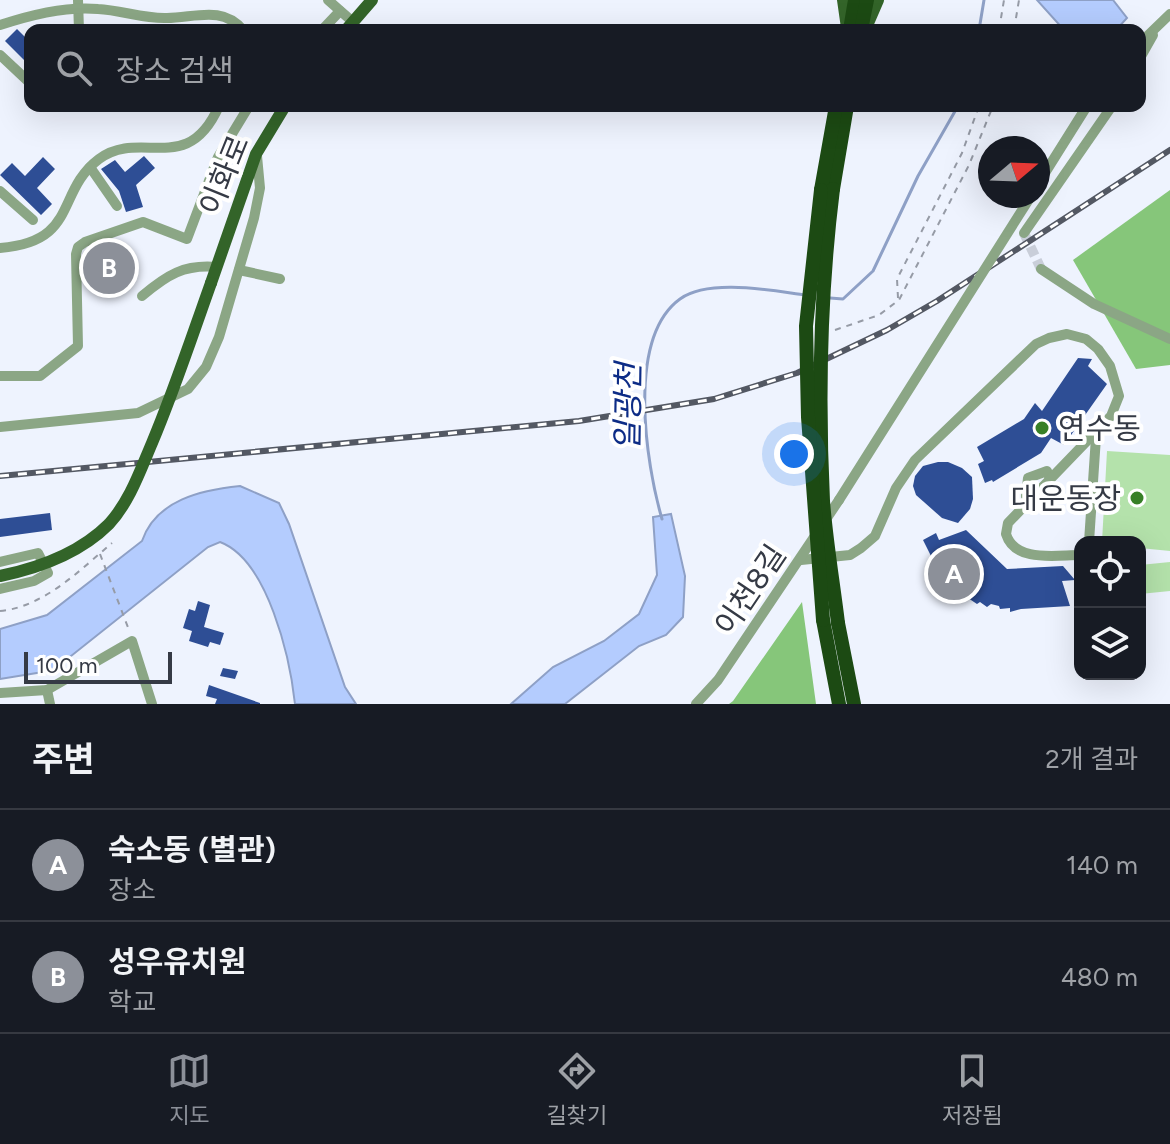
<!DOCTYPE html>
<html lang="ko">
<head>
<meta charset="utf-8">
<style>
  :root { --surface:#171b24; --page:#20242c; --text:#f1f3f6; --muted:#9ea1a6; --line:#363941; --accent:#8c9099 }
  body { margin:0; font-family:Figtree,"Noto Sans KR",sans-serif; background:var(--page); color:var(--text) }
  .controls { position:absolute; right:24px; bottom:24px; display:grid; overflow:hidden; border-radius:16px; box-shadow:0 8px 32px #0002 }
  .controls button { width:72px; height:72px; display:grid; place-items:center; padding:0; border:0; border-bottom:2px solid var(--line); background:var(--surface); color:var(--text); font:40px sans-serif }
  .compass { position:absolute; left:978px; top:136px; width:72px; height:72px; border-radius:50%; background:var(--surface); box-shadow:0 8px 32px #0002; rotate:71deg }
  .scale { position:absolute; left:24px; bottom:20px; width:148px; box-sizing:border-box; padding-left:8px; border:4px solid #353a45; border-top:0; font-size:22px; line-height:28px; white-space:nowrap; color:#353a45; -webkit-text-stroke:6px #fff; paint-order:stroke }
  .you { position:absolute; left:794px; top:454px; width:28px; height:28px; margin:-20px; border:6px solid #fff; border-radius:50%; background:#1a73e8; box-shadow:0 0 0 12px #1a73e833 }
  .badge { display:grid; place-items:center; width:52px; height:52px; border-radius:50%; background:var(--accent); color:#fff; font-size:26px; font-weight:700 }
  .pin { position:absolute; translate:-50% -50%; border:4px solid #fff; box-shadow:0 2px 8px #0006 }
  .list { margin:0; padding:0; list-style:none }
  h2 { display:flex; justify-content:space-between; align-items:center; height:104px; margin:0; padding:0 32px; font-size:34px }
  h2 small { font-size:26px; font-weight:400; color:var(--muted) }
  .list li { display:grid; grid-template-columns:52px 1fr auto; gap:24px; align-items:center; box-sizing:border-box; height:112px; padding:0 32px; border-top:2px solid var(--line) }
  .list b { display:block; font-size:30px; white-space:nowrap }
  .list p { margin:0; font-size:26px; white-space:nowrap; color:var(--muted) }
  .list em { font-size:26px; font-style:normal; color:var(--muted) }
  .icon { flex:none; width:44px; height:44px; fill:none; stroke:currentColor; stroke-width:2; stroke-linecap:round; stroke-linejoin:round }
  .map { position:relative; flex:none; width:1170px; height:704px; overflow:hidden }
  .search { position:absolute; background:var(--surface); box-shadow:0 8px 32px #0002; left:24px; right:24px; top:24px; height:88px; display:flex; align-items:center; gap:20px; box-sizing:border-box; padding:0 28px; border-radius:16px; color:var(--muted); font-size:30px }
  .sheet { height:328px; background:var(--surface) }
  nav { display:flex; justify-content:space-around; align-items:center; box-sizing:border-box; height:112px; border-top:2px solid var(--line); background:var(--surface); font-size:22px; color:var(--muted) }
  nav a { display:grid; justify-items:center; gap:4px }
  nav .on { color:var(--accent) }
  .map>svg:first-child { display:block }
</style>
</head>
<body>
<div class="map">
<svg width="1170" height="704" viewBox="0 0 1170 704">
  <rect width="100%" height="100%" fill="#eef3fe"/>
  <!-- green -->
  <g fill="#b4e2ab">
    <path d="M1107,451L1170,455V551L1140,548V542H1102Z"/>
    <path d="M1170,562V591L1140,594V565Z"/>
  </g>
  <!-- forest -->
  <g fill="#86c67a">
    <path d="M1170,190V365L1136,369L1073,260Z"/>
    <path d="M802,602L816,704H729L733,701Z"/>
  </g>
  <!-- water -->
  <g fill="#b4ccfe" stroke="#8ea0c6" stroke-width="2">
    <path d="M1037,0H1113L1127,18L1116,30H1064Z"/>
    <path d="M240,486L279,503L289,524L345,687L356,704H295C290,658 268,560 220,542L208,547L61,664L49,671L0,679V629L47,615L142,541C156,500 201,490 240,486Z"/>
    <path d="M671,514L685,576L683,617L666,635L639,646L565,704H511L553,667L604,641L639,614L657,575L653,517Z"/>
  </g>
  <g fill="none" stroke-linecap="round" stroke-linejoin="round">
    <!-- stream -->
    <g stroke="#8ea0c6" stroke-width="3">
      <path d="M979,30L984,0"/>
      <path d="M830,298L843,299L873,271L918,176L958,106"/>
      <path d="M662,519C646,464 626,338 680,299C709,278 773,291 806,295"/>
    </g>
  </g>
  <!-- building -->
  <g fill="#2e4e95">
    <path d="M17,29L30,42V66L5,41Z"/>
    <path d="M144,156L155,168L136,185L143,207L126,212L119,191L101,169L115,160L125,172Z"/>
    <path d="M43,157L55,169L37,188L52,204L41,215L0,175L12,163L25,176Z"/>
    <path d="M1078,358L1092,359L1088,366L1107,384L1064,445L1051,438L1041,453L993,482L992,480L985,483L978,464L984,461L977,447L1024,419L1035,403L1042,411Z"/>
    <path d="M938,462H948L962,468L972,477L973,499L970,509L958,523L942,518L916,495L913,486L915,476L923,466Z"/>
    <path d="M50,513L52,530L0,537V519Z"/>
    <path d="M966,530L1007,569L1063,566L1075,580L1062,581L1070,606L1021,609L1010,612V608L1000,609L999,606L991,604L987,607L980,602L977,604L962,594L950,585L958,569L944,575L942,571L939,572L923,540L936,533L939,540Z"/>
    <path d="M198,601L210,605L204,627L224,633L220,645L210,642L208,647L189,641L192,631L183,628L189,609L195,611Z"/>
    <path d="M223,668L238,671L235,679L220,676Z"/>
    <path d="M209,685L260,703V704H215L217,699L206,696Z"/>
  </g>
  <g fill="none" stroke-linecap="round" stroke-linejoin="round">
    <!-- minor-tunnel -->
    <path stroke="#c9ced9" stroke-width="10" stroke-dasharray="10 5" stroke-linecap="butt" d="M1024,233L1041,269"/>
    <!-- path -->
    <g stroke="#969ba6" stroke-width="2" stroke-dasharray="6 6" stroke-linecap="butt">
      <path d="M999,30L1004,0"/>
      <path d="M1014,30L1019,0"/>
      <path d="M898,298L897,279L962,153L979,106"/>
      <path d="M835,330L879,315L899,300L969,165L993,106"/>
      <path d="M100,554L129,630"/>
      <path d="M0,611C44,607 80,570 112,543"/>
    </g>
    <!-- minor -->
    <g stroke="#8ba685" stroke-width="10">
      <path d="M78,0L79,30"/>
      <path d="M328,0L353,22"/>
      <path d="M0,25C30,15 67,6 98,9C121,10 144,19 167,18C194,18 222,5 243,30"/>
      <path d="M322,30L340,11"/>
      <path d="M1140,43L1170,14"/>
      <path d="M0,55L30,83"/>
      <path d="M1140,58L1153,35"/>
      <path d="M90,167L117,206"/>
      <path d="M1038,184L1087,106"/>
      <path d="M0,191L33,220"/>
      <path d="M1024,233L1112,106"/>
      <path d="M0,248C79,242 55,192 99,159C141,128 187,178 219,106"/>
      <path d="M1041,269L1094,304L1170,339"/>
      <path d="M239,270L280,279"/>
      <path d="M142,296C167,275 184,264 217,267"/>
      <path d="M0,376H40L78,346L76,254L78,247L85,242L143,222L187,239L218,157L249,106"/>
      <path d="M0,427L138,413L188,389L206,367L219,337L254,218L260,188L257,156"/>
      <path d="M1032,498L1026,496L1028,478L1047,471L1050,479"/>
      <path d="M1089,542L1096,437L1099,429"/>
      <path d="M801,560L850,555L861,548L875,536L896,488L915,460L1036,344L1049,338L1067,334L1086,339L1098,349L1110,366L1119,396L1111,416L1008,523L1006,534C1015,563 1056,555 1080,555"/>
      <path d="M0,562L38,553L48,573L34,581L0,589"/>
      <path d="M47,690L50,704"/>
      <path d="M0,693L47,690L132,641L152,704"/>
      <path d="M696,704L718,680L839,500"/>
    </g>
    <!-- major -->
    <g stroke="#336429" stroke-width="12">
      <path d="M843,0L847,28"/>
      <path d="M346,30L372,0"/>
      <path d="M865,30L878,0"/>
      <path d="M211,283L256,154L285,106"/>
    </g>
    <!-- highway -->
    <g stroke="#1c4a13" stroke-width="14">
      <path d="M850,30L855,0"/>
      <path d="M861,30L867,0"/>
      <path d="M833,189L847,106"/>
      <path d="M821,190L836,106"/>
      <path d="M823,620L839,704"/>
      <path d="M838,623L854,704"/>
    </g>
    <!-- rail casing -->
    <g stroke="#535863" stroke-width="6">
      <path id="rail" d="M0,476L579,421L714,399L797,373L887,330L937,301L1170,150"/>
    </g>
    <!-- rail -->
    <use href="#rail" stroke="#fff" stroke-width="3" stroke-dasharray="9" stroke-linecap="butt"/>
    <!-- minor-bridge -->
    <path stroke="#8ba685" stroke-width="10" d="M839,500L1031,196"/>
    <!-- major-bridge -->
    <path stroke="#336429" stroke-width="12" d="M0,576C39,568 80,553 109,524C130,501 140,471 152,443C174,391 192,336 211,283"/>
    <!-- highway-bridge -->
    <g stroke="#1c4a13" stroke-width="14">
      <path d="M833,189C820,293 818,397 823,501C826,541 833,582 838,623"/>
      <path d="M821,190L806,326L808,417L823,620"/>
    </g>
  </g>
  <!-- markers -->
  <g fill="#378027" stroke="#fff" stroke-width="3">
    <circle cx="1042" cy="428" r="8"/>
    <circle cx="1137" cy="498" r="8"/>
  </g>
  <g text-anchor="middle" dominant-baseline="central" stroke-width="8" stroke-linejoin="round" paint-order="stroke">
    <!-- street labels -->
    <g font-size="30" fill="#353a45" stroke="#fff">
      <text transform="translate(224 175) rotate(-68)">이화로</text>
      <text transform="translate(750 590) rotate(-56)">이천8길</text>
    </g>
    <!-- poi labels -->
    <g font-size="30" fill="#353a45" stroke="#fff" text-anchor="start">
      <text x="1058" y="428">연수동</text>
      <text x="1121" y="498" text-anchor="end">대운동장</text>
    </g>
    <!-- water labels -->
    <g font-size="32" font-style="italic" fill="#0d2c86" stroke="#fff">
      <text transform="translate(628 407) rotate(-89)">일광천</text>
    </g>
  </g>
</svg>
<div class="controls">
<button><svg class="icon" aria-label="locate" viewBox="0 0 24 24"><circle cx="12" cy="12" r="6"/><path d="M12 2v4M12 18v4M2 12h4M18 12h4"/></svg></button>
<button><svg class="icon" aria-label="layers" viewBox="0 0 24 24"><path d="M12 4l9 5-9 5-9-5zM3 14l9 5 9-5"/></svg></button>
</div>
<svg class="compass" viewBox="-18 -18 36 36"><path d="M0-13l5 13h-10z" fill="#e53935"/><path d="M0 13l5-13h-10z" fill="#9ea1a6"/></svg>
<div class="scale">100 m</div>
<div class="you"></div>
<div class="pin badge" style="left:954px;top:574px">A</div>
<div class="pin badge" style="left:109px;top:268px">B</div>
<div class="search"><svg class="icon" aria-label="search" viewBox="0 0 24 24"><circle cx="10" cy="10" r="6"/><path d="M15 15l6 6"/></svg>장소 검색</div>
</div>
<section class="sheet">
<h2>주변<small>2개 결과</small></h2>
<ul class="list">
<li><span class="badge">A</span><div><b>숙소동 (별관)</b><p>장소</p></div><em>140 m</em></li>
<li><span class="badge">B</span><div><b>성우유치원</b><p>학교</p></div><em>480 m</em></li>
</ul>
</section>
<nav>
<a class="on"><svg class="icon" aria-label="map" viewBox="0 0 24 24"><path d="M3 6l6-2 6 2 6-2v14l-6 2-6-2-6 2zM9 4v14M15 6v14"/></svg>지도</a>
<a><svg class="icon" aria-label="directions" viewBox="0 0 24 24"><path d="M12 3l9 9-9 9-9-9zM9 14v-3h6M13 9l2 2-2 2"/></svg>길찾기</a>
<a><svg class="icon" aria-label="saved" viewBox="0 0 24 24"><path d="M7 4h10v16l-5-4-5 4z"/></svg>저장됨</a>
</nav>
</body>
</html>
